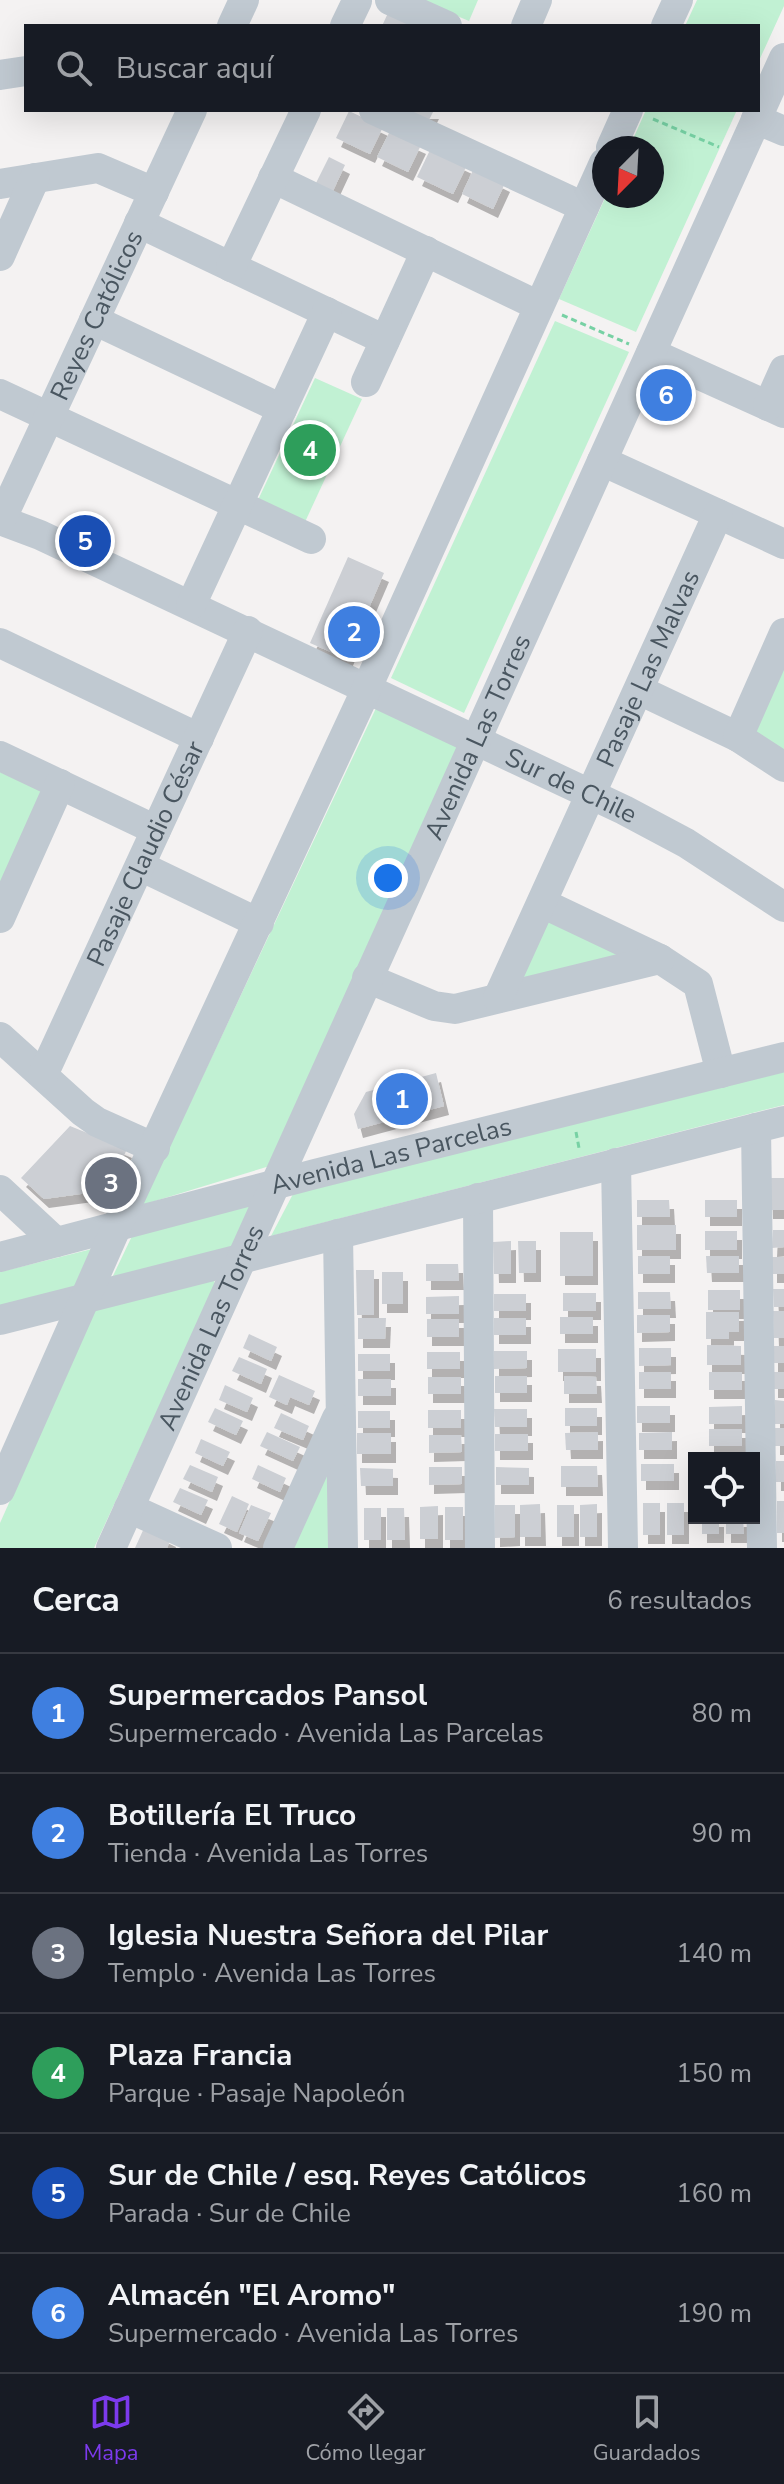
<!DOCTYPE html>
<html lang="es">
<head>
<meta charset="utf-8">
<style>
  :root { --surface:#171b24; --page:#242831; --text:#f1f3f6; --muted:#9ea1a6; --line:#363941; --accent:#7c3aed }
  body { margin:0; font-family:"Nunito Sans",sans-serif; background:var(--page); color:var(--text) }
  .controls { position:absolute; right:24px; bottom:24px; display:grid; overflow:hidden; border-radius:0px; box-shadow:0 8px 32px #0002 }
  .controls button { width:72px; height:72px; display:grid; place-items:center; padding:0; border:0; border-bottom:2px solid var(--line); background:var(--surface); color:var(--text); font:40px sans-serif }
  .compass { position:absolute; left:592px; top:136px; width:72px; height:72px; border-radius:50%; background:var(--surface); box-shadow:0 8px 32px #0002; rotate:204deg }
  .you { position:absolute; left:388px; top:878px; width:28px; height:28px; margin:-20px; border:6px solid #fff; border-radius:50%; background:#1a73e8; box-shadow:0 0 0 12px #1a73e833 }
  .badge { display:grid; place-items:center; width:52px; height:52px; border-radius:50%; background:var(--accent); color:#fff; font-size:26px; font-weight:700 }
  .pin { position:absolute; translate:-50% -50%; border:4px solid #fff; box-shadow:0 2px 8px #0006 }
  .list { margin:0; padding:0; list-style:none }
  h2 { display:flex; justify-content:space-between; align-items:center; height:104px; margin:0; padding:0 32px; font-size:34px }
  h2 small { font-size:26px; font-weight:400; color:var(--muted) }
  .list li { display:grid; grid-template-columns:52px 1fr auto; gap:24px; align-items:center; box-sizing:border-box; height:120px; padding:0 32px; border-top:2px solid var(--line) }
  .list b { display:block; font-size:30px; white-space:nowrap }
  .list p { margin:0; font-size:26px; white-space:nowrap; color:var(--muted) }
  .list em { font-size:26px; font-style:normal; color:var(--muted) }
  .icon { flex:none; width:44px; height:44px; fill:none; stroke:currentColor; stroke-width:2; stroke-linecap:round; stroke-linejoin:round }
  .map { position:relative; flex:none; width:784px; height:1548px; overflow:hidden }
  .search { position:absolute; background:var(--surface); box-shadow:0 8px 32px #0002; left:24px; right:24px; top:24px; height:88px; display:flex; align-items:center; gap:20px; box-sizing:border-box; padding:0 28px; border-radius:0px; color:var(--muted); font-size:30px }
  .sheet { height:824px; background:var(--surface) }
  nav { display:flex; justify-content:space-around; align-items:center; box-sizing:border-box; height:112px; border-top:2px solid var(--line); background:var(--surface); font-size:22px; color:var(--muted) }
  nav a { display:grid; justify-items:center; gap:4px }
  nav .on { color:var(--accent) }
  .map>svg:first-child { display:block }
</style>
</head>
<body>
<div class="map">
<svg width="784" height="1548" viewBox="0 0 784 1548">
  <defs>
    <filter id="shadow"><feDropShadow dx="5" dy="9" stdDeviation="0" flood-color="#0004"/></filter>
  </defs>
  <rect width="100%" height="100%" fill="#f4f2f2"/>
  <!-- green -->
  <g fill="#c1f1d3">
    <path d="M419,0H478L469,21Z"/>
    <path d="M697,0H784V6L758,63V26H685Z"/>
    <path d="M646,110H737L636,332L559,299L606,196H652V148H629Z"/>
    <path d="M555,321L629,352L464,713L391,678Z"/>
    <path d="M315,378L362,399L305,522L258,500Z"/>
    <path d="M784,655V751L750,732Z"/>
    <path d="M377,706L460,741L273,1165L142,1205Z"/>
    <path d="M0,772L51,795L0,906Z"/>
    <path d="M546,917L634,957L510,990Z"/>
    <path d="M784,1070V1105L271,1236L293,1194Z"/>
    <path d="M258,1203L235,1254L111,1280L133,1234Z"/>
    <path d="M92,1249L85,1284L0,1306V1272Z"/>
    <path d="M214,1278L215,1286L94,1548H0V1523L98,1304Z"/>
    <path d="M328,1446L330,1548H286Z"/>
  </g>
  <!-- building -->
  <g fill="#cccfd4" filter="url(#shadow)">
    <path d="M388,13L416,26H382Z"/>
    <path d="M407,110H434L429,120Z"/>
    <path d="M349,111L383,127L370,154L336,138Z"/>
    <path d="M390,131L421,145L408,172L377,157Z"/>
    <path d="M431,148L467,165L453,194L417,177Z"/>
    <path d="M329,157L345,165L331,195L314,187Z"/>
    <path d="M474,168L505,183L493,209L462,194Z"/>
    <path d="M348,557L384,573L347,659L310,643Z"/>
    <path d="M436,1073L444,1106L358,1129L354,1114L366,1092Z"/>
    <path d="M70,1126L127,1149L110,1186L93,1179L88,1193L44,1199L21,1178Z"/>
    <path d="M767,1178H784V1210H768Z"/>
    <path d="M637,1200H669L670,1217H637Z"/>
    <rect x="705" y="1200" width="32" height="17"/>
    <rect x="637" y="1225" width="39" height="25"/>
    <path d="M773,1230H784V1247L772,1248Z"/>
    <rect x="705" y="1231" width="32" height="19"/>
    <rect x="560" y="1232" width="33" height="44"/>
    <path d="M511,1241V1274H494L493,1242Z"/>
    <path d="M518,1241H536V1273H519Z"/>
    <rect x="638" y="1256" width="32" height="18"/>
    <path d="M706,1256H739V1273H707Z"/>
    <rect x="772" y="1257" width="12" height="17"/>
    <path d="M426,1264H458L459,1281H426Z"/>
    <path d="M356,1270H374V1315H357Z"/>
    <rect x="382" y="1272" width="21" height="32"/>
    <path d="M773,1289H784V1307H774Z"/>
    <rect x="708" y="1290" width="32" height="20"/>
    <path d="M638,1292H670L671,1309H638Z"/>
    <rect x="563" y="1293" width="33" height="18"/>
    <rect x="494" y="1294" width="32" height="17"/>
    <path d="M459,1296V1314H426V1297Z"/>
    <path d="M773,1311H784V1338H774Z"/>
    <path d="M706,1312H739V1332H729V1339H706Z"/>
    <path d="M637,1315H670V1332L637,1333Z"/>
    <rect x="560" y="1317" width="33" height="17"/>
    <path d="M358,1318H386L385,1339H358Z"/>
    <rect x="494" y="1318" width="32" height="17"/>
    <rect x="427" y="1319" width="32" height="18"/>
    <path d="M249,1334L277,1347L271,1361L243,1348Z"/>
    <path d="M707,1345L741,1346V1365H707Z"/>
    <rect x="773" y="1346" width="11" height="17"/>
    <path d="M639,1348H671V1365L639,1366Z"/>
    <rect x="558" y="1349" width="38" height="23"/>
    <path d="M494,1351H527V1368L494,1369Z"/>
    <rect x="427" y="1352" width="33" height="17"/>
    <rect x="358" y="1354" width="32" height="17"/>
    <path d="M239,1357L267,1369L261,1384L232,1371Z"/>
    <rect x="639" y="1372" width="32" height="17"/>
    <rect x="709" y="1372" width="33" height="18"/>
    <rect x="773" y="1372" width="11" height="17"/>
    <path d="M279,1375L315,1391L309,1405L290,1397L287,1405L269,1397Z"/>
    <rect x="495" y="1376" width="32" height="17"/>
    <path d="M564,1376L596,1377L597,1394H564Z"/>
    <rect x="428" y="1377" width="33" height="17"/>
    <rect x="358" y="1379" width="33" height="17"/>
    <path d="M225,1385L253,1398L247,1412L219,1400Z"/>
    <path d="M775,1400L784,1401V1424H775Z"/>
    <rect x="637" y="1406" width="33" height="17"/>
    <path d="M742,1406V1424H709V1407Z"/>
    <path d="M215,1408L243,1421L236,1435L208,1422Z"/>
    <rect x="565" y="1408" width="32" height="18"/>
    <path d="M494,1409H527V1427H495Z"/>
    <rect x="428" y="1410" width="33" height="18"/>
    <rect x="358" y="1411" width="32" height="17"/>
    <path d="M281,1413L309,1426L303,1440L274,1428Z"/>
    <rect x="775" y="1428" width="9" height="18"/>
    <rect x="709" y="1429" width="33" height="17"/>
    <path d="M267,1432L300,1447L293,1461L260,1446Z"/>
    <path d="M598,1432V1450H566L565,1433Z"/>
    <path d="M672,1432V1450H639V1433Z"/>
    <rect x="357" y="1433" width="34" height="21"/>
    <rect x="495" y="1434" width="33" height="17"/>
    <path d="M429,1435H461L462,1452L429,1453Z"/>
    <path d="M201,1439L230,1452L223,1466L195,1453Z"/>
    <rect x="776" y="1461" width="8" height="21"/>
    <rect x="641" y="1464" width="33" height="17"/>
    <path d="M190,1465L218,1477L212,1492L183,1479Z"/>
    <path d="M258,1465L286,1478L280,1492L252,1479Z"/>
    <path d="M561,1466H597L598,1487H561Z"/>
    <path d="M429,1467H462V1484L429,1485Z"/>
    <path d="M496,1467L529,1468V1485H496Z"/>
    <path d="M360,1468L393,1469V1486H361Z"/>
    <path d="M180,1488L208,1500L201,1515L173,1502Z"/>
    <path d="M232,1496L249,1504L237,1532L219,1524Z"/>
    <rect x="777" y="1501" width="7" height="32"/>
    <rect x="643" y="1503" width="17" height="32"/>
    <rect x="667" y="1503" width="17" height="32"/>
    <path d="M540,1504L541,1537H520V1505Z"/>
    <path d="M597,1504V1537H580V1505Z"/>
    <path d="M251,1505L271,1513L258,1541L239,1533Z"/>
    <path d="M495,1505H515V1537L495,1538Z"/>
    <rect x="557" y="1505" width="17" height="32"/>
    <path d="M438,1506V1539H420V1507Z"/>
    <rect x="445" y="1507" width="18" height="33"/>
    <rect x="364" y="1508" width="17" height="32"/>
    <path d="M387,1508H404L405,1540H387Z"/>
    <rect x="702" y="1518" width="17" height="16"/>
    <path d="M726,1518H743L744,1534H726Z"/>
    <path d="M145,1526L171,1538L167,1548H135Z"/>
  </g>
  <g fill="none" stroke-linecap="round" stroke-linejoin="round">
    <!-- path -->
    <g stroke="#77d1a4" stroke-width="3" stroke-dasharray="6 4" stroke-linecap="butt">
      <path d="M653,119L719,147"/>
      <path d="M562,315L629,344"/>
      <path d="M576,1132L579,1148"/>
    </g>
    <!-- minor -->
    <g stroke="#c0c9d1" stroke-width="30">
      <path d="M390,0L447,26"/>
      <path d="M232,26L244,0"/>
      <path d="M345,26L357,1"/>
      <path d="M526,26L537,0"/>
      <path d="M666,26L678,0"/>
      <path d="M0,75L26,71"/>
      <path d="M374,110L584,207"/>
      <path d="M756,119L784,131"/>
      <path d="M611,148L628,110"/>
      <path d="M273,178L539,306"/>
      <path d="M0,184L98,168L154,192"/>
      <path d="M139,223L385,340"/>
      <path d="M0,256L35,178"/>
      <path d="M231,267L306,110"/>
      <path d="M94,320L282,409"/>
      <path d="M651,353L784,413"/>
      <path d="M366,382L426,251"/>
      <path d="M0,394L311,539"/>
      <path d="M768,406L784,370"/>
      <path d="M602,461L784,544"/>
      <path id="s1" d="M0,520L40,535L624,810L686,843L784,907"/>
      <path id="s2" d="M1,520L192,110"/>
      <path d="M191,605L327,312"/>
      <path d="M0,643L199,738"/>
      <path d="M639,690L738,737L784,767"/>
      <path d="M738,737L784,633"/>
      <path d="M0,756L156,830"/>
      <path d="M140,866L259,923"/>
      <path d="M542,903L660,959L698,984L721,1073"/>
      <path d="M0,918L60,784"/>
      <path d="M367,978L434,1006L455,1009L660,959"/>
      <path id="s3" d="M498,998L718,514"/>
      <path d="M0,1037L83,1112L97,1122L155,1148"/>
      <path id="s4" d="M43,1075L248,631"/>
      <path d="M756,1128L762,1548"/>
      <path d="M616,1163L623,1548"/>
      <path d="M0,1190L56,1242"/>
      <path d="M478,1198L480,1548"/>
      <path d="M338,1234L343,1548"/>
      <path id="s5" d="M0,1257L315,1174L784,1057"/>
      <path d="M0,1320L784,1121"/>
      <path d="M0,1490L117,1226L361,701L604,163"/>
      <path d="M129,1508L217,1548"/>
      <path id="s6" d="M111,1548L784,58"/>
      <path d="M278,1548L337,1418"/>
    </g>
  </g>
  <g text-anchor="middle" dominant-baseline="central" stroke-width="7" stroke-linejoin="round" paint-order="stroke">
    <!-- street labels -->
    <g font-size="26" fill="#495660" stroke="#fff">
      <text stroke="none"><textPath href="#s2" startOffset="226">Reyes Católicos</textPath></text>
      <text stroke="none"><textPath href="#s3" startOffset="362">Pasaje Las Malvas</textPath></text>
      <text stroke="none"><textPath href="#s6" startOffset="890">Avenida Las Torres</textPath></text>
      <text stroke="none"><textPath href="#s1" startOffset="630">Sur de Chile</textPath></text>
      <text stroke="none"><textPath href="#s4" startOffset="244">Pasaje Claudio César</textPath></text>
      <text stroke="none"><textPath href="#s5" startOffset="404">Avenida Las Parcelas</textPath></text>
      <text stroke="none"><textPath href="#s6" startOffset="242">Avenida Las Torres</textPath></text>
    </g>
  </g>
</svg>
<div class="controls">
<button><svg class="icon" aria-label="locate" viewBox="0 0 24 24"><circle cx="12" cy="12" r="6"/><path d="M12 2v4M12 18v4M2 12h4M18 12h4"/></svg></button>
</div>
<svg class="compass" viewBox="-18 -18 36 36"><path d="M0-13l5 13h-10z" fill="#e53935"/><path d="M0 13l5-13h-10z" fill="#9ea1a6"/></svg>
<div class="you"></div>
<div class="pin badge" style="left:402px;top:1099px;background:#3f7fe0">1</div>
<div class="pin badge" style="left:354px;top:632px;background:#3f7fe0">2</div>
<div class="pin badge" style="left:111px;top:1183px;background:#6b7280">3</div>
<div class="pin badge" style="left:310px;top:450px;background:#2e9e5b">4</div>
<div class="pin badge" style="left:85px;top:541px;background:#1a4fb4">5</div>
<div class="pin badge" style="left:666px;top:395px;background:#3f7fe0">6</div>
<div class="search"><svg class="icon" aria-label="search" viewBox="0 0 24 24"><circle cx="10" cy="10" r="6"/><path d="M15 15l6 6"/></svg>Buscar aquí</div>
</div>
<section class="sheet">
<h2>Cerca<small>6 resultados</small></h2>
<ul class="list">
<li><span class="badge" style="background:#3f7fe0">1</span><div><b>Supermercados Pansol</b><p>Supermercado · Avenida Las Parcelas</p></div><em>80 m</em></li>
<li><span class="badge" style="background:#3f7fe0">2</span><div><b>Botillería El Truco</b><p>Tienda · Avenida Las Torres</p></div><em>90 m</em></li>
<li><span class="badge" style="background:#6b7280">3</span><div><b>Iglesia Nuestra Señora del Pilar</b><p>Templo · Avenida Las Torres</p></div><em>140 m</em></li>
<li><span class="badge" style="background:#2e9e5b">4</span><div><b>Plaza Francia</b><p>Parque · Pasaje Napoleón</p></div><em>150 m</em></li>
<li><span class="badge" style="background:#1a4fb4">5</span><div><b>Sur de Chile / esq. Reyes Católicos</b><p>Parada · Sur de Chile</p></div><em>160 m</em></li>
<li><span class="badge" style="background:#3f7fe0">6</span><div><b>Almacén &quot;El Aromo&quot;</b><p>Supermercado · Avenida Las Torres</p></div><em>190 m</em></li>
</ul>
</section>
<nav>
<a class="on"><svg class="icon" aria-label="map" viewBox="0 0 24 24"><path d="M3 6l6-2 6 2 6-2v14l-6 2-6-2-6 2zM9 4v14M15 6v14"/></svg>Mapa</a>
<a><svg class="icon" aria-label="directions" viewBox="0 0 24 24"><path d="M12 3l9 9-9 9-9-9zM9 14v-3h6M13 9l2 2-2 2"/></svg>Cómo llegar</a>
<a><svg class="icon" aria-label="saved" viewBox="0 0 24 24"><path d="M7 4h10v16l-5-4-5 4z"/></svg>Guardados</a>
</nav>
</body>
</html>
